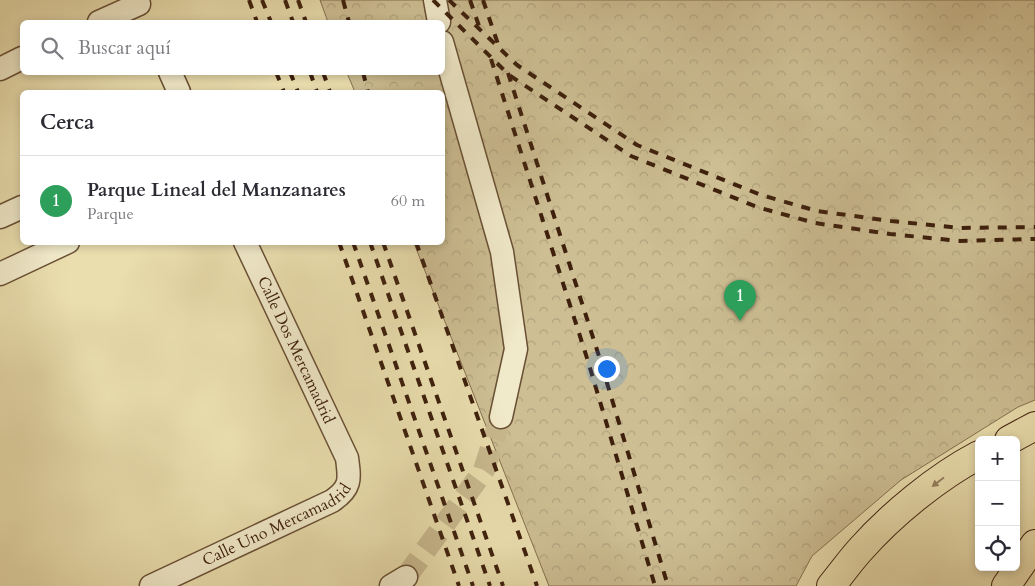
<!DOCTYPE html>
<html lang="es">
<head>
<meta charset="utf-8">
<style>
  :root { --surface:#fff; --page:#f2f2f3; --text:#2b2b33; --muted:#7c7c81; --line:#e1e1e2; --accent:#7c3aed }
  body { margin:0; font-family:Cardo,serif; background:var(--page); color:var(--text) }
  .controls { position:absolute; right:15px; bottom:15px; display:grid; overflow:hidden; border-radius:8px; box-shadow:0 2px 8px #0003 }
  .controls button { width:45px; height:45px; display:grid; place-items:center; padding:0; border:0; border-bottom:1px solid var(--line); background:var(--surface); color:var(--text); font:25px sans-serif }
  .you { position:absolute; left:606px; top:368px; width:18px; height:18px; margin:-12px; border:4px solid #fff; border-radius:50%; background:#1a73e8; box-shadow:0 0 0 8px #1a73e833 }
  .badge { display:grid; place-items:center; width:32px; height:32px; border-radius:50%; background:var(--accent); color:#fff; font-size:16px; font-weight:700 }
  .pin { position:absolute; translate:-50% -41px; filter:drop-shadow(0 1px 2px #0008) }
  .pin::after { content:''; position:absolute; top:26px; width:18px; height:15px; background:inherit; clip-path:polygon(0 0,100% 0,50% 100%) }
  .list { margin:0; padding:0; list-style:none }
  h2 { display:flex; justify-content:space-between; align-items:center; height:65px; margin:0; padding:0 20px; font-size:21px }
  h2 small { font-size:16px; font-weight:400; color:var(--muted) }
  .list li { display:grid; grid-template-columns:32px 1fr auto; gap:15px; align-items:center; box-sizing:border-box; height:90px; padding:0 20px; border-top:1px solid var(--line) }
  .list b { display:block; font-size:19px; white-space:nowrap }
  .list p { margin:0; font-size:16px; white-space:nowrap; color:var(--muted) }
  .list em { font-size:16px; font-style:normal; color:var(--muted) }
  .icon { flex:none; width:28px; height:28px; fill:none; stroke:currentColor; stroke-width:2; stroke-linecap:round; stroke-linejoin:round }
  .map { position:relative; flex:none; width:1035px; height:586px; overflow:hidden }
  .search { position:absolute; background:var(--surface); box-shadow:0 2px 8px #0003; left:20px; top:20px; width:425px; height:55px; display:flex; align-items:center; gap:12px; box-sizing:border-box; padding:0 18px; border-radius:8px; color:var(--muted); font-size:19px }
  .panel { position:absolute; background:var(--surface); box-shadow:0 2px 8px #0003; left:20px; top:90px; width:425px; height:155px; border-radius:8px }
  .map>svg:first-child { display:block }
</style>
</head>
<body>
<div class="map">
<svg width="1035" height="586" viewBox="0 0 1035 586">
  <defs>
    <pattern id="forest-crowns" width="20" height="18" patternUnits="userSpaceOnUse" patternTransform="scale(1.25)"><rect width="20" height="18" fill="#cdbe93"/><path d="M2 6a3 3 0 1 1 6 0M12 15a3 3 0 1 1 6 0" fill="none" stroke="#b1a37e"/></pattern>
  </defs>
  <rect width="100%" height="100%" fill="#eadeae"/>
  <filter id="stains"><feTurbulence type="fractalNoise" baseFrequency=".004" numOctaves="4"/><feColorMatrix values="0 0 0 0 .2 0 0 0 0 .09 0 0 0 0 .02 0 0 0 .5 -.17"/></filter>
  <radialGradient id="worn" r=".72"><stop offset=".6" stop-color="#630" stop-opacity="0"/><stop offset="1" stop-color="#630" stop-opacity=".3"/></radialGradient>
  <!-- forest -->
  <path fill="url(#forest-crowns)" stroke="#866f50" d="M320,0H1035V400L1018,407L901,480L812,556L796,586H549L414,243L442,242V92H355L347,73L442,72V22H328Z"/>
  <g fill="none" stroke-linecap="round" stroke-linejoin="round">
    <!-- minor-tunnel -->
    <path stroke="#c8b88e" stroke-width="22" stroke-dasharray="22 11" stroke-linecap="butt" d="M406,577L484,470L501,417"/>
    <!-- minor casing -->
    <g stroke="#695035" stroke-width="25">
      <g id="minor">
        <path d="M435,0L439,22"/>
        <path d="M99,22L139,4"/>
        <path d="M442,42L502,252L516,349L501,417"/>
        <path d="M0,69L22,58"/>
        <path d="M170,72L179,92"/>
        <path d="M0,217L22,207"/>
        <path d="M0,274L68,242"/>
        <path id="s1" d="M151,586L332,501C351,488 350,480 347,458L245,242"/>
        <path d="M391,586L406,577"/>
      </g>
    </g>
    <!-- highway casing -->
    <g stroke="#3e200d" stroke-width="30">
      <g id="highway">
        <path d="M1009,440L1035,426"/>
        <path d="M831,586C841,574 850,561 860,550C891,515 937,477 979,455"/>
        <path d="M1006,586L1035,544"/>
      </g>
    </g>
    <!-- minor -->
    <use href="#minor" stroke="#f1eaca" stroke-width="22"/>
    <!-- highway -->
    <use href="#highway" stroke="#eadeae" stroke-width="28"/>
    <!-- rail -->
    <g stroke="#3e200d" stroke-width="4" stroke-dasharray="9 9" stroke-linecap="butt">
      <path d="M249,0L257,22"/>
      <path d="M262,0L271,22"/>
      <path d="M285,0L293,22"/>
      <path d="M298,0L306,22"/>
      <path d="M343,0L349,22"/>
      <path d="M433,0L509,75L631,156L757,207L815,223L890,234L960,241L1035,239"/>
      <path d="M449,0L517,65L637,145L761,195L817,211L891,221L960,228L1035,227"/>
      <path d="M470,0L479,26"/>
      <path d="M483,0L498,44"/>
      <path d="M491,59L587,358L655,586"/>
      <path d="M276,72L284,92"/>
      <path d="M290,72L298,92"/>
      <path d="M310,72L317,92"/>
      <path d="M323,72L330,92"/>
      <path d="M363,72L368,92"/>
      <path d="M508,73L598,353L668,586"/>
      <path d="M339,242L459,586"/>
      <path d="M353,242L473,586"/>
      <path d="M370,242L490,586"/>
      <path d="M383,242L503,586"/>
      <path d="M416,242L537,586"/>
    </g>
  </g>
  <!-- one-way arrows -->
  <defs><path id="oneway-solid" d="M-6-.8H1V-3.2L6.5 0L1 3.2V.8H-6Z" transform="scale(1.25)"/></defs>
  <use fill="#947f5e" href="#oneway-solid" transform="translate(938 482) rotate(143)"/>
  <g text-anchor="middle" dominant-baseline="central" stroke-width="4" stroke-linejoin="round" paint-order="stroke">
    <!-- street labels -->
    <g font-size="16" fill="#3e200d" stroke="#f1eaca">
      <text transform="translate(296 350) rotate(65)">Calle Dos Mercamadrid</text>
      <text stroke="none"><textPath href="#s1" startOffset="140">Calle Uno Mercamadrid</textPath></text>
    </g>
  </g>
  <rect width="100%" height="100%" filter="url(#stains)"/>
  <rect width="100%" height="100%" fill="url(#worn)"/>
</svg>
<div class="controls">
<button>+</button>
<button>−</button>
<button><svg class="icon" aria-label="locate" viewBox="0 0 24 24"><circle cx="12" cy="12" r="6"/><path d="M12 2v4M12 18v4M2 12h4M18 12h4"/></svg></button>
</div>
<div class="you"></div>
<div class="pin badge" style="left:740px;top:321px;background:#2e9e5b">1</div>
<div class="search"><svg class="icon" aria-label="search" viewBox="0 0 24 24"><circle cx="10" cy="10" r="6"/><path d="M15 15l6 6"/></svg>Buscar aquí</div>
<section class="panel">
<h2>Cerca<small></small></h2>
<ul class="list">
<li><span class="badge" style="background:#2e9e5b">1</span><div><b>Parque Lineal del Manzanares</b><p>Parque</p></div><em>60 m</em></li>
</ul>
</section>
</div>
</body>
</html>
